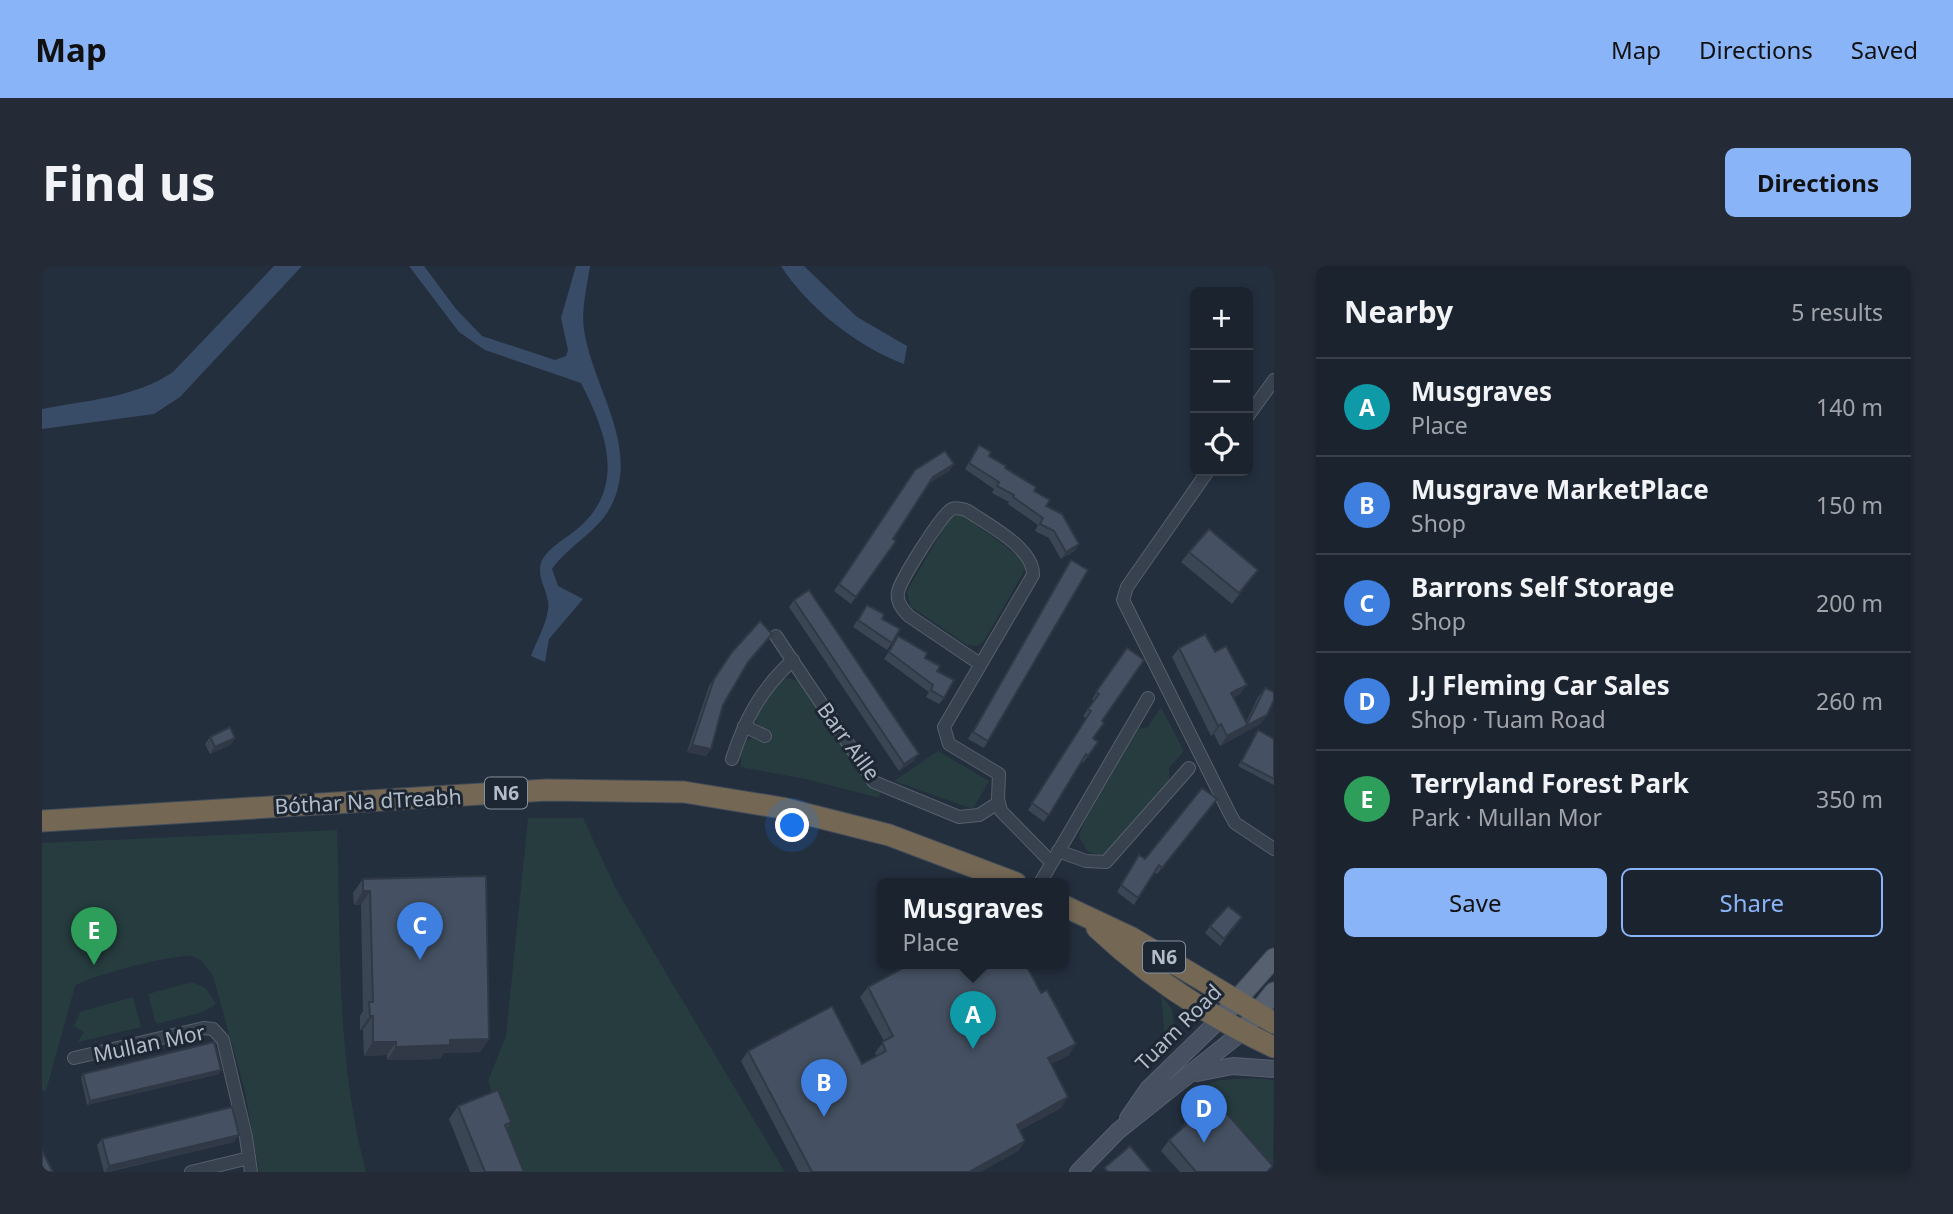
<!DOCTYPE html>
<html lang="en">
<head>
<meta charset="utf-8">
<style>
  :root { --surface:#1b232e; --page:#242b36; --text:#f1f3f6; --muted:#a0a4aa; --line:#39404a; --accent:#8ab4f8 }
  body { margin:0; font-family:"Noto Sans",sans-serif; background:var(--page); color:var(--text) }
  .controls { position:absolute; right:21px; top:21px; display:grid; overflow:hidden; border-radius:10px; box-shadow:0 4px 10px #0003 }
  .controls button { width:63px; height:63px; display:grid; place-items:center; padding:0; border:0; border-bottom:2px solid var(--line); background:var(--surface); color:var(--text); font:35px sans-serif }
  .you { position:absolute; left:751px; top:560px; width:24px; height:24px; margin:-18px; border:5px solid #fff; border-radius:50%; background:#1a73e8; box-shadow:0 0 0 10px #1a73e833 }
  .badge { display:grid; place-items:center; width:46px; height:46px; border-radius:50%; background:var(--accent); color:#fff; font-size:23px; font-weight:700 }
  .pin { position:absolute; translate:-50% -58px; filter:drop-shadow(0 2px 4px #0008) }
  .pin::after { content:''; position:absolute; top:37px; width:24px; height:21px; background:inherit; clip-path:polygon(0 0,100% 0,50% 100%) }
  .popup { position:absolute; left:835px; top:612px; width:192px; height:91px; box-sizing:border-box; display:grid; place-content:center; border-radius:10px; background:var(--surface); filter:drop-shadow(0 2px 5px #0005); font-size:23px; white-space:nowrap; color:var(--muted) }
  .popup b { font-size:26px; color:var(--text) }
  .popup::after { content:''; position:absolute; left:50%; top:100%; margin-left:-14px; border:14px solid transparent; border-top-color:var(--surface) }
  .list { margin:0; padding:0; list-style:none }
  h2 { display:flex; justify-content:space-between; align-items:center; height:91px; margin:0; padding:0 28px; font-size:30px }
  h2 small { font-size:23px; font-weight:400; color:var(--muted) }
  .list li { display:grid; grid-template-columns:46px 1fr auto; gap:21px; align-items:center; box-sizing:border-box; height:98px; padding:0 28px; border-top:2px solid var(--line) }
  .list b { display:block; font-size:26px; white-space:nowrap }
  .list p { margin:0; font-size:23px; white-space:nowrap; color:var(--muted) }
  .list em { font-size:23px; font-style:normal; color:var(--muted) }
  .actions { display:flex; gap:14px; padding:21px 28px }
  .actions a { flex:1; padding:16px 0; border:2px solid var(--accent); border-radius:10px; text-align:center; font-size:24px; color:var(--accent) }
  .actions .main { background:var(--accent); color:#111 }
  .icon { flex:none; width:38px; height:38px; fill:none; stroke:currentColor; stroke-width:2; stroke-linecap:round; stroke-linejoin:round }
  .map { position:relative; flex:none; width:1232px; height:906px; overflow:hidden; border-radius:10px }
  header { display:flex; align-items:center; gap:42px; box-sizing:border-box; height:98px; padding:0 35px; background:var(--accent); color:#111 }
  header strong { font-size:33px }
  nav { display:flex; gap:38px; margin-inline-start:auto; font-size:24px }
  .intro { display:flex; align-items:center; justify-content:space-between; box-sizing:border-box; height:168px; padding:0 42px }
  h1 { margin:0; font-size:49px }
  .button { padding:18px 32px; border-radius:10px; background:var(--accent); color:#111; font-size:24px; font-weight:700 }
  main { display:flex; gap:42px; padding:0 42px }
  aside { flex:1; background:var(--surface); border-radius:10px; box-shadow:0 4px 10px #0003 }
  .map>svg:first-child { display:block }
</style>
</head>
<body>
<header>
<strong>Map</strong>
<nav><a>Map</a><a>Directions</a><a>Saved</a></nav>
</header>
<div class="intro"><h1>Find us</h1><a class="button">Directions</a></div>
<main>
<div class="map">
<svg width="1232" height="906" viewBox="0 0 1232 906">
  <rect width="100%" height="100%" fill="#242f3e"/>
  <!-- green -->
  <g fill="#263c3f">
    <path d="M916,249L923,250L979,292L984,302L942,375L935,380L925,379L868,340L865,325L907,253Z"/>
    <path d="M747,412L758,416L839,525L837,532L764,513L699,501V484L703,475L710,472L724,477L729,468L714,456L713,448L737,414Z"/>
    <path d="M1119,441L1142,485L1127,502V514L1070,582L1060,589L1046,586L1037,571L1041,558L1096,463L1106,461Z"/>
    <path d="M896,485L947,515L931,543L852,515Z"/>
    <path d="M486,552H541L574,623L743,906H473L465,870L446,815L464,770Z"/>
    <path d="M295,564C299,678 294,795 324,906H217L203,825L171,710L160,695L150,690C133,688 46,710 33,720L4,825L0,824V577Z"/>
    <path d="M150,716L164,722L174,738L161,746L114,758L106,728Z"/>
    <path d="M1119,729L1130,743L1133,769L1117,784L1122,762Z"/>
    <path d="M91,731L99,761L36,776L42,766L32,760L38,746Z"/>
    <path d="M1210,812L1232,814L1231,906H1224L1162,833L1145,826L1178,814Z"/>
  </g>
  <!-- water -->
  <g fill="#394c67">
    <path d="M232,0H260L138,131L112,148L0,163V143C45,134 93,132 131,106Z"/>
    <path d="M367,0H382L414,43L440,70L513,94L524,90L526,84L519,52L534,0H548C545,20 539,44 542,64C551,123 599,181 569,240C556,266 526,280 510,303L516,320L541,333L507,373L503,396L489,390C494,376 504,359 506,344C509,328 494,314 499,297C503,284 524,272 534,264C585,222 565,168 539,117L443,84L417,66Z"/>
    <path d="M739,0H762L815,51L865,80L862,98C816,81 765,41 739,0Z"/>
  </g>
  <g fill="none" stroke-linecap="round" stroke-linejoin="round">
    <!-- street casing -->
    <g stroke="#565f6c" stroke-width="14">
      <g id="street">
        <path d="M1206,150L1232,114"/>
        <path d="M1166,205L1085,321L1081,334L1187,546L1193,557L1232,583"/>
        <path d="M734,370L832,516L917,551L937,549L956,537"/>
        <path d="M938,398L867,350C861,344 854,336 856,326C858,315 900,247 910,243C915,241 921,243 926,245C946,259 992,282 991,309L902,461L907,478L957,508L956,533L959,545L1008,595"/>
        <path d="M702,460L723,470"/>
        <path d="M690,493C703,453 719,423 751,394"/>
        <path d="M1016,585L1044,595L1064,596L1147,502"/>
        <path d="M998,617L1106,432"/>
        <path d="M32,792L162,762L171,763L181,774L204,871L209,906"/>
        <path d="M149,906L207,892"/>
      </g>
    </g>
    <!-- secondary casing -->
    <g stroke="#565f6c" stroke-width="18">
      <g id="secondary">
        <path d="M1155,807L1191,800L1232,803"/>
        <path d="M1086,852L1106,823L1178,753"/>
        <path d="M1036,906L1076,865L1200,766"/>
      </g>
    </g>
    <!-- primary casing -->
    <g stroke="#414a57" stroke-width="21">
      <g id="primary">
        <path d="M1178,753L1232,692"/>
        <path d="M1200,766L1232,726"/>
      </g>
    </g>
    <!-- highway casing -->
    <g stroke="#434c59" stroke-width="23">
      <g id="highway">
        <path d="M0,555L505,524L642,526L740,542L847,569L974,617"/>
        <path d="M1022,640L1090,672L1232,757"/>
        <path d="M1055,662C1106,710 1168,751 1232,781"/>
      </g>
    </g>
    <!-- street -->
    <use href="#street" stroke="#38414e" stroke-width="12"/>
    <!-- secondary -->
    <use href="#secondary" stroke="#465061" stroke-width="16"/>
    <!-- primary -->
    <use href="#primary" stroke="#56606e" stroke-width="19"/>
    <!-- highway -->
    <use href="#highway" stroke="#746855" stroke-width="21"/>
  </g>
  <!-- wall -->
  <g fill="#3b4654">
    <path d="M937,179L947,190L992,225L1004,240L1033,285L1019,293L1007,272L993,265L996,259L966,238L967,236L950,227L952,223L923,203Z"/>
    <path d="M912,198L907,205L886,218L851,273L854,275L809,338L792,325L873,204Z"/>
    <path d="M1147,286L1216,304L1190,338L1139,296Z"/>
    <path d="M1029,294L946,475L942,482L926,473Z"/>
    <path d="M752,334L872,495L857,505L747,341Z"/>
    <path d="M825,339L850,377L845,384L811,361Z"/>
    <path d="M856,370L883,392L895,405L902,432L897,438L884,431L887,426L842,393Z"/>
    <path d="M725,375L704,400L681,439L669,483L664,490L645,486L667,420L690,386Z"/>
    <path d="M1085,382L1060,455L1051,473L1056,476L1041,497L1040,495L1002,556L986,544L1044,452L1041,450L1052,435L1050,433Z"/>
    <path d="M1137,382L1198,428L1191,432L1204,456L1216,431L1223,422L1225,449L1218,458L1178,480L1172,468L1169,470L1130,391Z"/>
    <path d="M1216,464L1232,473V519L1196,500Z"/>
    <path d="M168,471L193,472L188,479L168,488L163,478Z"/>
    <path d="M1170,540L1115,608L1112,606L1092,639L1075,626L1097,589L1103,593Z"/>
    <path d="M321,613L447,773L438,786L402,787L398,793L345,794V789L322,790L321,764H318V750L321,745L319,639H312L311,627Z"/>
    <path d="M1200,651L1178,680L1163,667L1168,660Z"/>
    <path d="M826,721L1027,789L1009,798L1019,842L978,864L983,875L976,885L938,906H757L699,795L706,785L820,798L835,790L833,787L842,775L818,731Z"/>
    <path d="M41,808H177L45,839L39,811Z"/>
    <path d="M416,840L469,856L464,863L482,906H428L407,853Z"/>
    <path d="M1143,856L1228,906H1138L1119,885L1127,874L1136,867Z"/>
    <path d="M60,873L192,876L66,906H62L55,879Z"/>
  </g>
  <!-- shaded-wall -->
  <g fill="#303945">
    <path d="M912,198L907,205L886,218L891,211Z"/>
    <path d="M1037,278L1033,285L1019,293L1024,286Z"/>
    <path d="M1205,419L1198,428L1182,437L1189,427Z"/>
    <path d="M1225,449L1218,458L1178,480L1185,470Z"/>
    <path d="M1179,458L1172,468L1169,470L1176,460Z"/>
    <path d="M193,472L188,479L168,488L173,481Z"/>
    <path d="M650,479L669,483L664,490L645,486Z"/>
    <path d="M877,488L872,495L857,505L862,498Z"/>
    <path d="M321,625H328L319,639H312Z"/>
    <path d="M328,750H331L321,764H318Z"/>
    <path d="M447,773L438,786L402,787L398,793L345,794L354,781L408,774Z"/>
    <path d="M331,776H354L345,789L322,790Z"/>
    <path d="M1034,778L1027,789L999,803L1006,792Z"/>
    <path d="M179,804L177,808L45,839L48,835Z"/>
    <path d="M1026,831L1019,842L968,869L975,859Z"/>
    <path d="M197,869L192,876L63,906L67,900Z"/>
    <path d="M983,875L976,885L938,906H927Z"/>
  </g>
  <!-- building -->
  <g fill="#455162" stroke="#303945" stroke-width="2">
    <path d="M937,179L949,186L947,190L964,200L963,202L994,221L992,225L1008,234L1004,240L1020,248L1037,278L1024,286L1012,265L998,258L1001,252L971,231L972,229L955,220L957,216L927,197Z"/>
    <path d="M903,185L912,198L891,211L851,273L854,275L814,331L797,318L873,204Z"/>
    <path d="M1167,263L1216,304L1197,327L1147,286Z"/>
    <path d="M1029,294L1046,304L946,475L931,466Z"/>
    <path d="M767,324L877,488L862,498L752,334Z"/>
    <path d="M825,339L842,348L840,353L858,363L850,377L816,354Z"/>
    <path d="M718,355L730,368L706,396L681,439L669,483L650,479L672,413L690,386Z"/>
    <path d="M1163,368L1173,386L1184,380L1205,419L1189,427L1205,458L1223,422L1232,426V434L1225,449L1185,470L1179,458L1176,460L1137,382Z"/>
    <path d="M856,370L885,387L883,392L898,400L895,405L912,414L902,432L889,424L891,419L847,386Z"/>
    <path d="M1085,382L1102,394L1060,455L1062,457L1051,472L1056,476L1046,490L1044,488L1007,549L990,537L1049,445L1046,443L1057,428L1054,426Z"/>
    <path d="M188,461L193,472L173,481L168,471Z"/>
    <path d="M1216,464L1232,473V513L1199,496Z"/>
    <path d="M1160,522L1175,533L1120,602L1117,599L1096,632L1079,619L1097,589L1103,593Z"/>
    <path d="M444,610L447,773L408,774V779L354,781V776H331V750H328L327,736H331L328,625H321V613Z"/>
    <path d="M1186,640L1200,651L1182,673L1168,660Z"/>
    <path d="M870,697H983L999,727L1005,724L1034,778L1006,792L1026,831L975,859L983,875L927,906H770L706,785L790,740L820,798L844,785L840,776L851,770L826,721Z"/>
    <path d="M172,776L179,804L48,835L41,808Z"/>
    <path d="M456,824L469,856L463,859L482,906H443L416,840Z"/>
    <path d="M1173,834L1231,900L1225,906H1154L1127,874L1145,858L1143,856L1151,848L1153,851Z"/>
    <path d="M190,841L197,869L67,900L60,873Z"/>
    <path d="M1088,880L1110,906H1066L1062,902Z"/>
    <path d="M0,885L11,906H0Z"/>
  </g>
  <g text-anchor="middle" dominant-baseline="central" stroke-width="6" stroke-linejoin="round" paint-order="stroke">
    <!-- shield labels -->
    <g fill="#1d2633" stroke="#878f9c" stroke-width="2">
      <rect x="443" y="511.5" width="42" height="31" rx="5"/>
      <rect x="1101" y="675.5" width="42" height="31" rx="5"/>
    </g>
    <g font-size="19" font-weight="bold" fill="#b4bcc9">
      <text x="464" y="527">N6</text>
      <text x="1122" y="691">N6</text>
    </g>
    <!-- street labels -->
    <g font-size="21" fill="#b4bcc9" stroke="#1d2633">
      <text transform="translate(807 475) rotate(54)">Barr Aille</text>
      <text transform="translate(326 535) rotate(-3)">Bóthar Na dTreabh</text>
      <text transform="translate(1136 761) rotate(-45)">Tuam Road</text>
      <text transform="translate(107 777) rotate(-12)">Mullan Mor</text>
    </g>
  </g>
</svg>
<div class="controls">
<button>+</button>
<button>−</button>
<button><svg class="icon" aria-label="locate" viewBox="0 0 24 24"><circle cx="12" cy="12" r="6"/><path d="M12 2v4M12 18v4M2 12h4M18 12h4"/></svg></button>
</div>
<div class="you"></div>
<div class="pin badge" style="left:931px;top:783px;background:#0f9aa8">A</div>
<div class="popup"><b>Musgraves</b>Place</div>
<div class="pin badge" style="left:782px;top:851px;background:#3f7fe0">B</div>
<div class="pin badge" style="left:378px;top:694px;background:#3f7fe0">C</div>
<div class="pin badge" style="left:1162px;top:877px;background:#3f7fe0">D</div>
<div class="pin badge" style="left:52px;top:699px;background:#2e9e5b">E</div>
</div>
<aside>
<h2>Nearby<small>5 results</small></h2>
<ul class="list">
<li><span class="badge" style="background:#0f9aa8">A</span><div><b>Musgraves</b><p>Place</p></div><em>140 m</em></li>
<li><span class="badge" style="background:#3f7fe0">B</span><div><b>Musgrave MarketPlace</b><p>Shop</p></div><em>150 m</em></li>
<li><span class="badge" style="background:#3f7fe0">C</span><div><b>Barrons Self Storage</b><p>Shop</p></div><em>200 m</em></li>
<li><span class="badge" style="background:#3f7fe0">D</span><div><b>J.J Fleming Car Sales</b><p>Shop · Tuam Road</p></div><em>260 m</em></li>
<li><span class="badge" style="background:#2e9e5b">E</span><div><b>Terryland Forest Park</b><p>Park · Mullan Mor</p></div><em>350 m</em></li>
</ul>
<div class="actions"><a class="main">Save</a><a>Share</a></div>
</aside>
</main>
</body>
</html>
